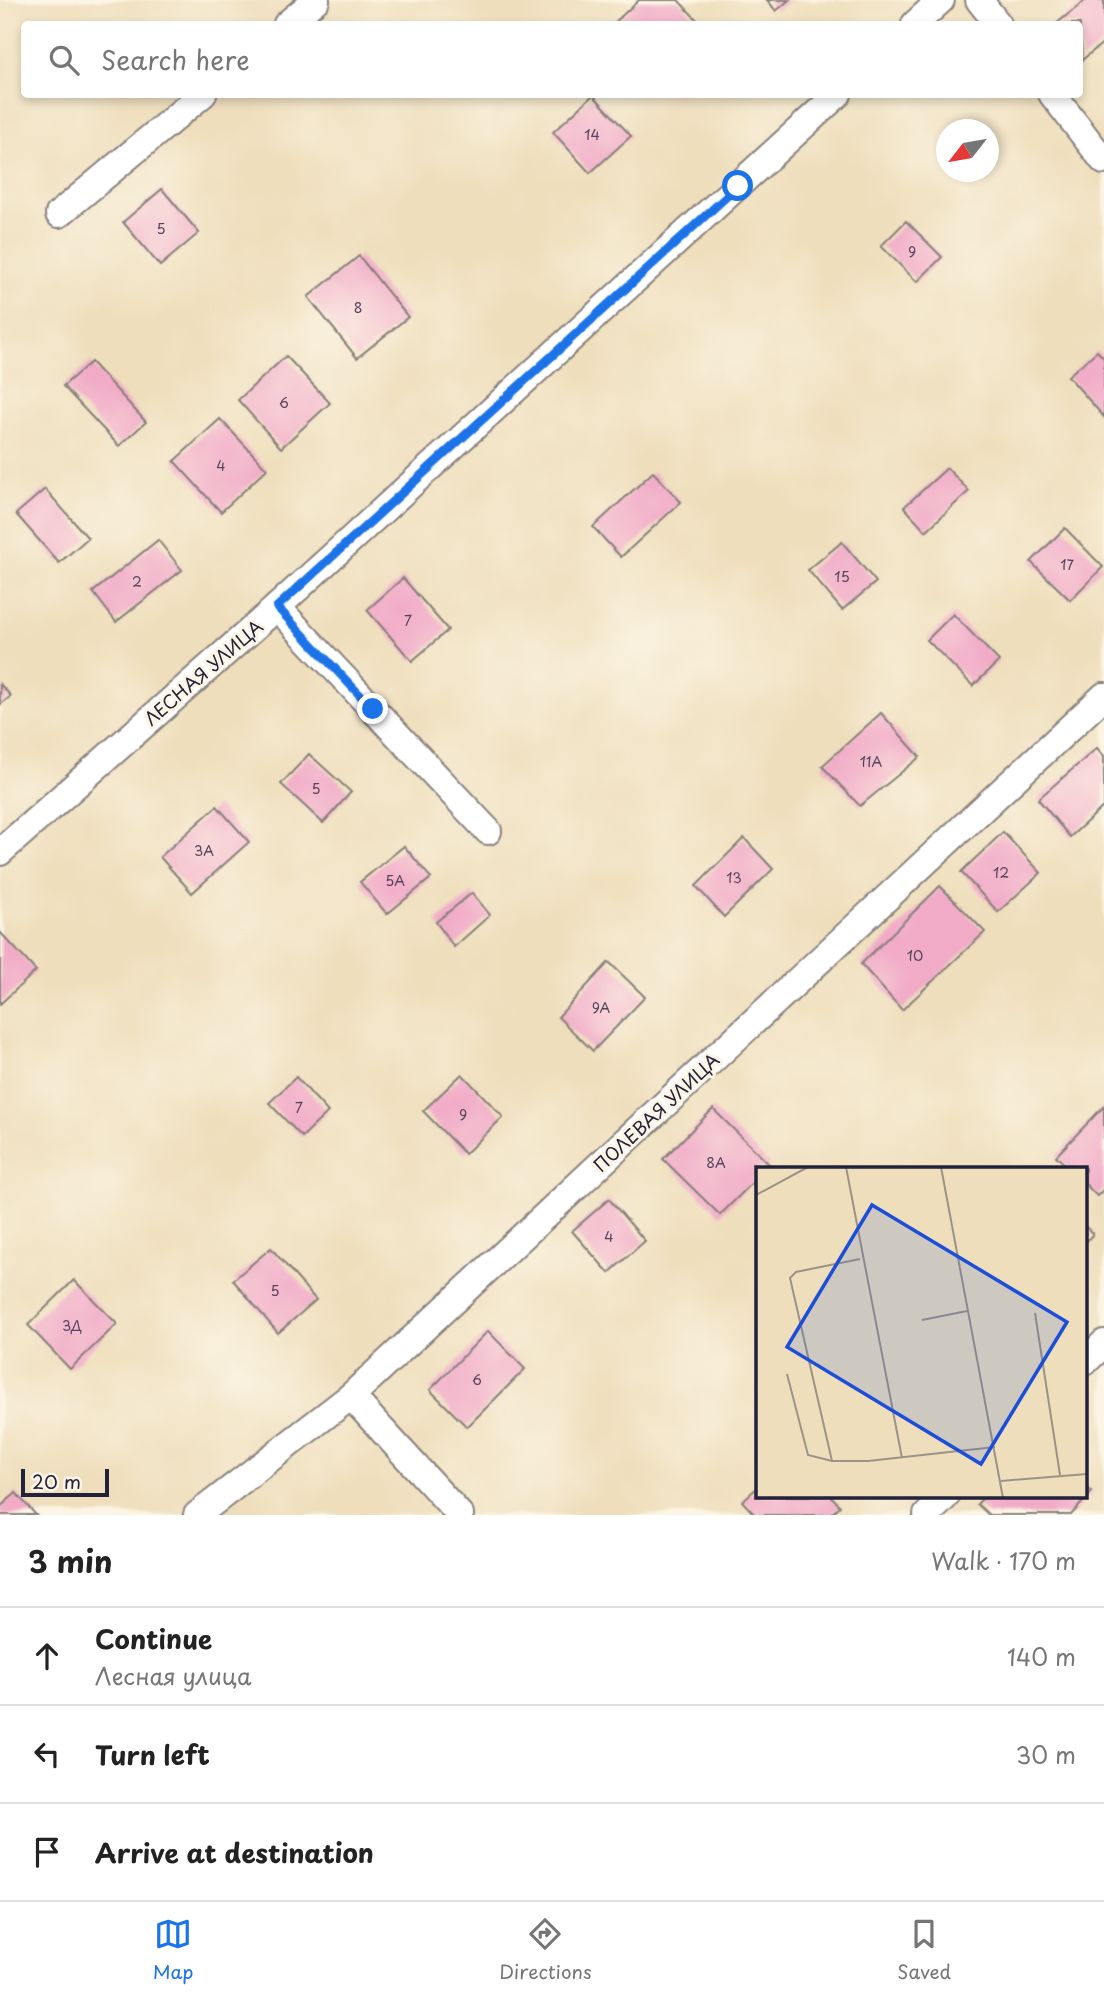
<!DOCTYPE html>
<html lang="en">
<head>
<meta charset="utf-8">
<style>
  :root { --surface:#fff; --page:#f2f2f2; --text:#222; --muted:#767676; --line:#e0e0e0; --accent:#1a73e8 }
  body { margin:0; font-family:"Playpen Sans",sans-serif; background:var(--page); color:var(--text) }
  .compass { position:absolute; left:936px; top:119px; width:63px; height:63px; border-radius:50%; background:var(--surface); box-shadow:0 4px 10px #0003; rotate:239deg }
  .scale { position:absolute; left:21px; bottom:18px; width:88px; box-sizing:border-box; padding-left:7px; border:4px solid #22223b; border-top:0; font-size:19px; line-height:24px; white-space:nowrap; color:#22223b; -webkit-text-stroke:5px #fcf5e5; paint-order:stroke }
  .stop { position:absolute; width:21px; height:21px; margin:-16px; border:5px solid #1a73e8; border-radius:50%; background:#fff }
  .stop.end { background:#1a73e8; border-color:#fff; box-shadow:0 2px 7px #0008 }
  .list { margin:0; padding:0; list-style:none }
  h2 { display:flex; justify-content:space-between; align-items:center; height:91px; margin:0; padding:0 28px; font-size:30px }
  h2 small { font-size:23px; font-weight:400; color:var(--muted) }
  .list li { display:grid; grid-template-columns:46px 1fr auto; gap:21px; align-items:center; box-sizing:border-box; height:98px; padding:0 28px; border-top:2px solid var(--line) }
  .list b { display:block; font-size:26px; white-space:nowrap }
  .list p { margin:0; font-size:23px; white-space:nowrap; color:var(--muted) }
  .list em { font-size:23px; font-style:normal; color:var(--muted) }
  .icon { flex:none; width:38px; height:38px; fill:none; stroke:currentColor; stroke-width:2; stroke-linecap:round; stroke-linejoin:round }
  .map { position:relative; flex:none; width:1104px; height:1515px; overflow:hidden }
  .search { position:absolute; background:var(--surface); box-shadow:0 4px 10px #0003; left:21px; right:21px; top:21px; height:77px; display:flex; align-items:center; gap:18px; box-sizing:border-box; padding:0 24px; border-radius:7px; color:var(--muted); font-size:26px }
  .sheet { height:385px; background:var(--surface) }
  nav { display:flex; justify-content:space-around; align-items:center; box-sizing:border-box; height:98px; border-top:2px solid var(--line); background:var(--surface); font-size:19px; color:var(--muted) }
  nav a { display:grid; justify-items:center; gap:4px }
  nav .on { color:var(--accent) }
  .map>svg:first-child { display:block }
</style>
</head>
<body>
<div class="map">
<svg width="1104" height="1515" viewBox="0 0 1104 1515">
  <rect width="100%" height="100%" fill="#fcf5e5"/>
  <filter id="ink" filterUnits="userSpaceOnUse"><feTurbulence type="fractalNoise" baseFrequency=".0143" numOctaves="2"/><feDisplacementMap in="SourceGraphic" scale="14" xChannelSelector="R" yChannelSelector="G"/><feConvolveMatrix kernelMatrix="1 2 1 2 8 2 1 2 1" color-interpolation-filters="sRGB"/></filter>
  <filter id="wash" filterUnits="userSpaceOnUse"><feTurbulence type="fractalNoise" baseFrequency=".00686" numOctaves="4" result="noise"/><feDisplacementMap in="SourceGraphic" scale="28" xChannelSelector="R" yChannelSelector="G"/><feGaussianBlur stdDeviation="1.57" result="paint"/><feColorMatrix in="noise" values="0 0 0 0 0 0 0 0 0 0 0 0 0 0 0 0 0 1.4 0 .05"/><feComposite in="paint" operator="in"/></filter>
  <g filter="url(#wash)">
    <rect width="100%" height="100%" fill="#eedebc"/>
    <g id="blocks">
      <!-- building -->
      <g fill="#f1abc7">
        <path d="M639,0H678L701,24H613Z"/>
        <path d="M767,0H789L776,11Z"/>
        <path d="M1086,0H1104V42L1082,60L1080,24H1056Z"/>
        <path d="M593,95L631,136L590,173L553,132Z"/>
        <path d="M162,189L199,233L160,266L123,222Z"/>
        <path d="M906,221L942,257L917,282L881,246Z"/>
        <path d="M359,256L408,317L357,358L308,297Z"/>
        <path d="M1097,351L1104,358V417L1068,376Z"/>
        <path d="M286,356L330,403L281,448L238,400Z"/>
        <path d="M91,362L146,422L119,446L63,386Z"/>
        <path d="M220,419L267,469L221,512L174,461Z"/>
        <path d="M947,468L969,491L926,531L904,507Z"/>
        <path d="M653,472L681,502L621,557L593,527Z"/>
        <path d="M45,489L88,538L59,563L16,514Z"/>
        <path d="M1065,528L1103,567L1070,600L1031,562Z"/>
        <path d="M158,540L182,570L116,622L93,592Z"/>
        <path d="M842,542L876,582L842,610L808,570Z"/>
        <path d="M403,578L448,630L412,661L367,610Z"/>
        <path d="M953,614L999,661L973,686L927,640Z"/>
        <path d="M0,684L11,696L0,705Z"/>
        <path d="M881,713L920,757L860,806L822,766Z"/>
        <path d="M1097,748L1104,756V806L1070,837L1038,799Z"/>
        <path d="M309,754L351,792L323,823L281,784Z"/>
        <path d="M217,806L249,842L192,893L160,857Z"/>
        <path d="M1003,832L1041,873L998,912L961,872Z"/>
        <path d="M744,838L773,869L724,917L696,886Z"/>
        <path d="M404,846L431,878L387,914L360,882Z"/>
        <path d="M940,886L985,932L902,1010L861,964Z"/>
        <path d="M472,893L490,915L454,947L436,922Z"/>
        <path d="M0,932L36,971L0,1004Z"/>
        <path d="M609,962L645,997L593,1051L558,1017Z"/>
        <path d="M462,1074L503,1117L465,1154L423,1111Z"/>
        <path d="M296,1077L328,1112L302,1137L269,1103Z"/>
        <path d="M1104,1106V1189L1097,1196L1085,1184V1168H1069L1056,1156Z"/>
        <path d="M713,1109L770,1165L758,1168V1177L720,1215L663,1159Z"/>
        <path d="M609,1199L645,1241L609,1273L572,1231Z"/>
        <path d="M1085,1226L1093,1234L1085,1243Z"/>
        <path d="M271,1248L316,1300L278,1333L233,1280Z"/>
        <path d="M74,1280L117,1324L70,1369L28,1325Z"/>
        <path d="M488,1331L525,1369L467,1427L430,1390Z"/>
        <path d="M1085,1486L1092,1492L1071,1515H989L977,1504L985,1496H1085Z"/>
        <path d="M758,1487V1496H831L840,1506L830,1515H755L742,1501Z"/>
        <path d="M16,1493L36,1515H0V1507Z"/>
      </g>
    </g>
  </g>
  <g filter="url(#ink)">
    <use href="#blocks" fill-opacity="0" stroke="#88807c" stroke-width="2"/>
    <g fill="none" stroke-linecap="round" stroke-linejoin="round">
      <!-- street casing -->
      <g stroke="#88807c" stroke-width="30">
        <g id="street">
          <path d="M979,0L998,24"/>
          <path d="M287,24L316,0"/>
          <path d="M915,24L941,0"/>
          <path d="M1052,94L1104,161"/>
          <path d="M59,214L203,94"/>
          <path d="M277,607L488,831"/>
          <path d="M0,852L277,607L838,94"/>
          <path d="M1085,1362L1104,1343"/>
          <path d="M351,1396L460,1515"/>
          <path d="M197,1515L351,1396L1104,696"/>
          <path d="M927,1515L946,1496"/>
        </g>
      </g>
      <!-- street -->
      <use href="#street" stroke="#fff" stroke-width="26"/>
    </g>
  </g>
  <g fill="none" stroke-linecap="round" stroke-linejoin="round" filter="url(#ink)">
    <!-- route -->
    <path stroke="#1a73e8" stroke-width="9" d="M373,709L277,607L738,186"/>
  </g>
  <g text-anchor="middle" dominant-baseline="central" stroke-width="6" stroke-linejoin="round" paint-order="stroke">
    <!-- number labels -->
    <g font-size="14" fill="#56445e">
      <text x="592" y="134">14</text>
      <text x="161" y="228">5</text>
      <text x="912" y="251">9</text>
      <text x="358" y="307">8</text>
      <text x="284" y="402">6</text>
      <text x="221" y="465">4</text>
      <text x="1067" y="564">17</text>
      <text x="842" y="576">15</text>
      <text x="137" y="581">2</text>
      <text x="408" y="620">7</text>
      <text x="871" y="761">11А</text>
      <text x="316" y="788">5</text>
      <text x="204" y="850">3А</text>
      <text x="1001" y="872">12</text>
      <text x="734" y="877">13</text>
      <text x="395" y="880">5А</text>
      <text x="915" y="955">10</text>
      <text x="601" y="1007">9А</text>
      <text x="299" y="1107">7</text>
      <text x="463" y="1114">9</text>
      <text x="716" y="1162">8А</text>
      <text x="609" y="1236">4</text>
      <text x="275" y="1290">5</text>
      <text x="72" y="1325">3Д</text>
      <text x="477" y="1379">6</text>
    </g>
    <!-- street labels -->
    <g font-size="18" fill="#22223b" stroke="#fcf5e5">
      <text transform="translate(203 672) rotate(-41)">ЛЕСНАЯ УЛИЦА</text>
      <text transform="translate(656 1112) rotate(-43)">ПОЛЕВАЯ УЛИЦА</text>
    </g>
  </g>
  <!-- overview -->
  <g transform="translate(756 1167)">
    <rect width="331" height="331" fill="#eedebc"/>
    <path fill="none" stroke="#9c9388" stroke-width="2" d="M90,0L146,291M185,0L247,331M0,28L52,0M279,146L304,308M166,153L211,144M31,207L52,288L76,294H112L239,280M76,294L34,111L40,105L104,92M245,314L331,307"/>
    <path fill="#1d4ed8" fill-opacity="0.15" stroke="#1d4ed8" stroke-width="3.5" d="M116,38L311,155L225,297L31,180Z"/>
    <rect width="331" height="331" fill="none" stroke="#22223b" stroke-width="3.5"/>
  </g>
</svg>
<svg class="compass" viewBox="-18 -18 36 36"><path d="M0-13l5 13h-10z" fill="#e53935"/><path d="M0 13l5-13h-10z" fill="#767676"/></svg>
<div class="scale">20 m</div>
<div class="stop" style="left:738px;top:186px"></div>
<div class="stop end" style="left:373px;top:709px"></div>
<div class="search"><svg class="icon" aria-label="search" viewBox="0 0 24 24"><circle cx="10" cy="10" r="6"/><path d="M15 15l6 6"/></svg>Search here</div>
</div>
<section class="sheet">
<h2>3 min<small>Walk · 170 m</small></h2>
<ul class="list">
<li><svg class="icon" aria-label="ahead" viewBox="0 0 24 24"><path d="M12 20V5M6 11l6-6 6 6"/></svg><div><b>Continue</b><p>Лесная улица</p></div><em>140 m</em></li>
<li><svg class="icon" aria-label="left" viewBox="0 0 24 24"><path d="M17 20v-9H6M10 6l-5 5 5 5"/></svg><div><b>Turn left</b></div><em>30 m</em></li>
<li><svg class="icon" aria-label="arrive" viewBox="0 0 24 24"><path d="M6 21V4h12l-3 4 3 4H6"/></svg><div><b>Arrive at destination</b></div></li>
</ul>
</section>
<nav>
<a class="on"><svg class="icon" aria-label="map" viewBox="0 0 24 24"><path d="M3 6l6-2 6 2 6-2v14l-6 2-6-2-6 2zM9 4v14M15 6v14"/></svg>Map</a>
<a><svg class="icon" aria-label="directions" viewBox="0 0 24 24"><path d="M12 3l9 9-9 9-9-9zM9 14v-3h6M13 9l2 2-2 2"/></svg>Directions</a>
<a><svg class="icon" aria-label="saved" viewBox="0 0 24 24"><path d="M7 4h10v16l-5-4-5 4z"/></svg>Saved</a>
</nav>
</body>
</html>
